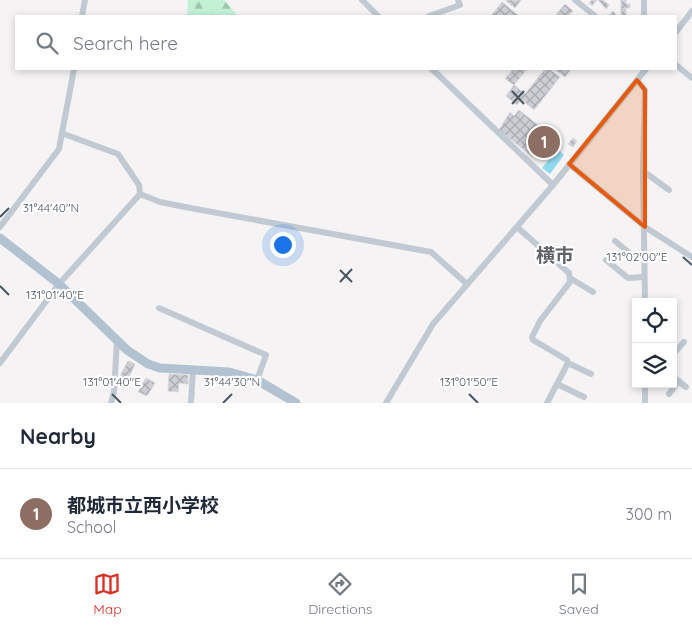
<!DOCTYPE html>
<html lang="en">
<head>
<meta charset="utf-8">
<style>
  :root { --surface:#fff; --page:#f6f6f7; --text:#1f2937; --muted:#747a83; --line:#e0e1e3; --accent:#d93025 }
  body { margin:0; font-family:Quicksand,"Noto Sans JP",sans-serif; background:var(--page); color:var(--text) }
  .controls { position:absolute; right:15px; bottom:15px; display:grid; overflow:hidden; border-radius:0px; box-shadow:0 2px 8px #0003 }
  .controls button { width:45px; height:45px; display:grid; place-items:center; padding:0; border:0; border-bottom:1px solid var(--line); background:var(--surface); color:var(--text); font:25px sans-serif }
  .you { position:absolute; left:282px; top:244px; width:18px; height:18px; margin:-12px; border:4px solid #fff; border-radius:50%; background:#1a73e8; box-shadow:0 0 0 8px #1a73e833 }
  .badge { display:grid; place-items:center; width:32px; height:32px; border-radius:50%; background:var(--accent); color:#fff; font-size:16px; font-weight:700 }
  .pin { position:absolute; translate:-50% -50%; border:2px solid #fff; box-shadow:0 1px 5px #0006 }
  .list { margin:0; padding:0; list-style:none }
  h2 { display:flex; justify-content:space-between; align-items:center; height:65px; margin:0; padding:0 20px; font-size:21px }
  h2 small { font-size:16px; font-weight:400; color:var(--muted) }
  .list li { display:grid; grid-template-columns:32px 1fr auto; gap:15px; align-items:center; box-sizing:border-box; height:90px; padding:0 20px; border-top:1px solid var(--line) }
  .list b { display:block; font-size:19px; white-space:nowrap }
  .list p { margin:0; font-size:16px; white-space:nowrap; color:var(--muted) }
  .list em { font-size:16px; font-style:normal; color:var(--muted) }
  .icon { flex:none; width:28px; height:28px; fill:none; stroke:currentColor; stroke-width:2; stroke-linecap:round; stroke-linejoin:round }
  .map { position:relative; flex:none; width:692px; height:403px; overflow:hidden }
  .search { position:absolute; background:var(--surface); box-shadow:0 2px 8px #0003; left:15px; right:15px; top:15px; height:55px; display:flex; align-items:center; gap:12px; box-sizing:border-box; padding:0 18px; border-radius:0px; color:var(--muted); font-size:19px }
  .sheet { height:155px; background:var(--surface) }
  nav { display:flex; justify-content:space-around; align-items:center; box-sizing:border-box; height:70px; border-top:1px solid var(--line); background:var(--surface); font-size:14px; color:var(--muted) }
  nav a { display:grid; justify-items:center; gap:2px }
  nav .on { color:var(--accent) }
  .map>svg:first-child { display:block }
</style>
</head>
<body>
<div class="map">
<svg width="692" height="403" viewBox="0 0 692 403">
  <defs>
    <pattern id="forest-firs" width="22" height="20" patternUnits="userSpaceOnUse" patternTransform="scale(1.25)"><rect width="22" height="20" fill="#c3f1d5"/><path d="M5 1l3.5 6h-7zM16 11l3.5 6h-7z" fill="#a0c6b0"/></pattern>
    <pattern id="building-cross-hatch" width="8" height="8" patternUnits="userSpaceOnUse" patternTransform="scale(1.25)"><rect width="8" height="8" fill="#cdcfd5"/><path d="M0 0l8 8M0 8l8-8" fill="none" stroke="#a8abb0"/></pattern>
  </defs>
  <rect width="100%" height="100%" fill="#f5f3f3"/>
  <!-- forest -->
  <path fill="url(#forest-firs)" d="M188,0H224L238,16H187Z"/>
  <!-- water -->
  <path fill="#90daee" d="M557,149L564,155L550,174L542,168Z"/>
  <!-- building -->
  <g fill="url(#building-cross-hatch)" stroke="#d7d9de">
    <path d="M505,0H521L515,8Z"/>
    <path d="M592,0H597L592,6L589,3Z"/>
    <path d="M598,0H603L609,5L606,9Z"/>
    <path d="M621,0H626V4H630V8H626V16H621Z"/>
    <path d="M502,2L519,16H491Z"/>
    <path d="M565,4L573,11L568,16H555Z"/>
    <path d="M613,11L617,16H608Z"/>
    <path d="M513,69H527L514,85L505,79Z"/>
    <path d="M545,69H549L560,77L534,110L521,99L517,105L506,96L514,85L525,94Z"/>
    <path d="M554,69H571L565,77Z"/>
    <path d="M519,110L552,136L533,157L499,130L510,112L514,116Z"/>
    <path d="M573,138L577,141L573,147L568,144Z"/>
    <path d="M543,150L547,153L542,159L538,156Z"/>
    <path d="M128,361L135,364L127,382L119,378Z"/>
    <path d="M169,374L188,375V384L179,383L178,392L168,391Z"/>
    <path d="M146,378L155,383L147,396L138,392Z"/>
  </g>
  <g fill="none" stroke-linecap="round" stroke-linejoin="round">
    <!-- minor -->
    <g stroke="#c1cad2" stroke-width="6">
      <path d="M362,0L378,16"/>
      <path d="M575,0L595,16"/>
      <path d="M644,0V16"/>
      <path d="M82,16L85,0"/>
      <path d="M429,16L460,5L458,0"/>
      <path d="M676,32L692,11"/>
      <path d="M676,65L692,78"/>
      <path d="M432,69L553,185"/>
      <path d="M637,80L645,90L643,171L645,302"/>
      <path d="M64,134L118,154L139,185L140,194L160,202L185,207L431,252L467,284"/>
      <path d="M569,164L645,227L692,257"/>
      <path d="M643,171L669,190"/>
      <path d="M0,227L59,149L74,69"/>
      <path d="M517,227L569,273L570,282L540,321L532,337L533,340L567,360L568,363L547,403"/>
      <path d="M615,241L633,256L644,259"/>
      <path d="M606,260L628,278L644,277"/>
      <path d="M570,278L593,292"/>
      <path d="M159,308L266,355L257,380"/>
      <path d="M673,354L684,342"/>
      <path d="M0,363L59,284L140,194"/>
      <path d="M568,363L591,374"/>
      <path d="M673,377L686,387"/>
      <path d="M557,384L584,397"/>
      <path d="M669,394L679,381"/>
      <path d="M111,403L114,392L117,340"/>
      <path d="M191,403L193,369"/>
      <path d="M386,403L433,324L553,185L646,69"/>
      <path d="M645,403V384"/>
    </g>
    <!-- major -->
    <path stroke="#b3c2d1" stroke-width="9" d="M0,238L59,284L127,350L148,364L160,368L229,372L257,380L296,403"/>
  </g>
  <!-- marked area -->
  <path fill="#e8590c" fill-opacity="0.2" stroke="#e8590c" stroke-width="4" stroke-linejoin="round" d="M637,80L645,90V227L569,164Z"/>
  <!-- ticks -->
  <path fill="none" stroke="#4a5661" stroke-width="2" d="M512,91L524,104M512,104L524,91M0,217L9,208M683,257L692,265M340,270L352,282M340,282L352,269M0,286L9,295M112,394L121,403M469,394L478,403M223,403L232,394"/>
  <g text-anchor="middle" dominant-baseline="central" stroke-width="4.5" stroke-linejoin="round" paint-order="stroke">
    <!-- district labels -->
    <g font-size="19" font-weight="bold" fill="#5f6368" stroke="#fff">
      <text x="555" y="255">横市</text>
    </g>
  </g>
  <g font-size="12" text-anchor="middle" fill="#4a5661" stroke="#fff" stroke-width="4.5" stroke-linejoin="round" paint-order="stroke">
    <text x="51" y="212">31°44'40"N</text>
    <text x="637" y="261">131°02'00"E</text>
    <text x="55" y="299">131°01'40"E</text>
    <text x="232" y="386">31°44'30"N</text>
    <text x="112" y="386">131°01'40"E</text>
    <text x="469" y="386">131°01'50"E</text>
  </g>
</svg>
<div class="controls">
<button><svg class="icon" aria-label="locate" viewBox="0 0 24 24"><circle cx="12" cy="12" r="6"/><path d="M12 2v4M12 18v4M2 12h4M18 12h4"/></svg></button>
<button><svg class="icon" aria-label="layers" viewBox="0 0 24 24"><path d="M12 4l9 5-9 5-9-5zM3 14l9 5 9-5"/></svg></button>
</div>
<div class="you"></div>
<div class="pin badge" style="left:544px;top:142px;background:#8d6e63">1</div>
<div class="search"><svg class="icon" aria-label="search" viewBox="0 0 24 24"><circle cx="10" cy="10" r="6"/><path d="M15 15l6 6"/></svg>Search here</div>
</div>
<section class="sheet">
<h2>Nearby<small></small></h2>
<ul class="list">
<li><span class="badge" style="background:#8d6e63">1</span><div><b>都城市立西小学校</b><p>School</p></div><em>300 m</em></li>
</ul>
</section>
<nav>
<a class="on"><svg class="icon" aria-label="map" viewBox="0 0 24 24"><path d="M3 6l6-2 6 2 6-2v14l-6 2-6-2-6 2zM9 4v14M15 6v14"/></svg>Map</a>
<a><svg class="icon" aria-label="directions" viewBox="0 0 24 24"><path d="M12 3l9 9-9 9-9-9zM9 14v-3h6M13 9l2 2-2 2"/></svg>Directions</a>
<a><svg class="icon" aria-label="saved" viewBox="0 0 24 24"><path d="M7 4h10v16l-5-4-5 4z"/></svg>Saved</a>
</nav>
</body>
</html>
